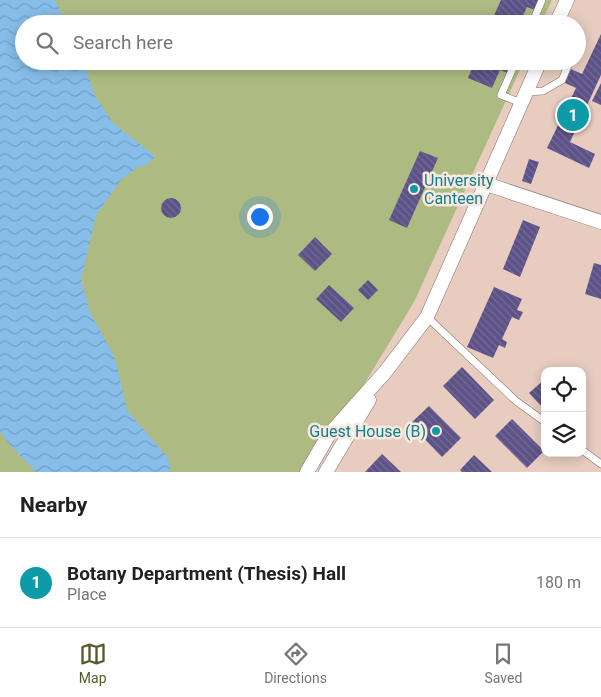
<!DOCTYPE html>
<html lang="en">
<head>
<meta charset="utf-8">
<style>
  :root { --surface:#fff; --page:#f6f6f6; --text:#222; --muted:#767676; --line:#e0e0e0; --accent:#575a28 }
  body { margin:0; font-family:Roboto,sans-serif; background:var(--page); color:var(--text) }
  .controls { position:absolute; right:15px; bottom:15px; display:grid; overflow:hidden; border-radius:10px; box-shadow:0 2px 12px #0003 }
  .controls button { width:45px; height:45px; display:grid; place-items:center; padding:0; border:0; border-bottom:1px solid var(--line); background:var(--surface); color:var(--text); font:25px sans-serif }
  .you { position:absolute; left:259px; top:216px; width:18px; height:18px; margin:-12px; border:4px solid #fff; border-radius:50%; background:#1a73e8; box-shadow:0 0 0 8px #1a73e833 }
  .badge { display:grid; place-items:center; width:32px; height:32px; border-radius:50%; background:var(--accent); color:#fff; font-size:16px; font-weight:700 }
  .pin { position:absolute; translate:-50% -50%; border:2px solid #fff; box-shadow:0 1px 5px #0006 }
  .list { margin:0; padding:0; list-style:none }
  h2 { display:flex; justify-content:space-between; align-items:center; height:65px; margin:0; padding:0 20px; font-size:21px }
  h2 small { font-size:16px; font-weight:400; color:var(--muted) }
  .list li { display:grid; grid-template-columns:32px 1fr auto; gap:15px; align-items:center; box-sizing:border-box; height:90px; padding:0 20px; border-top:1px solid var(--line) }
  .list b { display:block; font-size:19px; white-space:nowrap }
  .list p { margin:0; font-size:16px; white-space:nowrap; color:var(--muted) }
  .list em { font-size:16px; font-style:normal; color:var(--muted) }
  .icon { flex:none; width:28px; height:28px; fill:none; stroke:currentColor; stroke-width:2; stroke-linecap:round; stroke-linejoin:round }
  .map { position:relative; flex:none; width:601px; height:472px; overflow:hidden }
  .search { position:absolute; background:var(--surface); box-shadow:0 2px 12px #0003; left:15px; right:15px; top:15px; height:55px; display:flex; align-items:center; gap:12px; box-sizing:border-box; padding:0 18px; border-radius:28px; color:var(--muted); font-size:19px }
  .sheet { height:155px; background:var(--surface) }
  nav { display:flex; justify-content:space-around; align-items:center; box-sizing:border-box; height:70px; border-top:1px solid var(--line); background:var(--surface); font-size:14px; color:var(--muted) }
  nav a { display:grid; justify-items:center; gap:2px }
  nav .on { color:var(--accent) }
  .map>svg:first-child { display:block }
</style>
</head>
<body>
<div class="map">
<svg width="601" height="472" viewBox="0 0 601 472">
  <defs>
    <pattern id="water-waves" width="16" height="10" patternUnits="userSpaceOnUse" patternTransform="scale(1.25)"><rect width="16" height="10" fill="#86bde9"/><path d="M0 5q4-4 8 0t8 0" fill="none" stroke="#73a1c7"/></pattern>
    <pattern id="building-back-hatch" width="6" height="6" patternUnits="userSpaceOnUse" patternTransform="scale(1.25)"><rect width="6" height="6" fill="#5c5288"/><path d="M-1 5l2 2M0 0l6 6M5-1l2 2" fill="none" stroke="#736b94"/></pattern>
  </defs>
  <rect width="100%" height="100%" fill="#eedbd1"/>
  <!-- built -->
  <path fill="#e7ccbf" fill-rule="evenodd" d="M401,0H601V472H195L375,61H577V24H391ZM545,371H582V453H545Z"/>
  <!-- park -->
  <path fill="#adbb83" d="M0,0H552L541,24H24V61H524L414,302L311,472H0Z"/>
  <!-- water -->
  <path fill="url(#water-waves)" d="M0,0H55L67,24H24V61H83L95,96L113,123L155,156L148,164L138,167L121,180L96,215L81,279L90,312L115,358L127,410L168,458L171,468L167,472H36L8,443L0,431Z"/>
  <!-- building -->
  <g fill="url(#building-back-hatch)">
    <path d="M501,0H539L535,10L527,7L519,24H495L491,22Z"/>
    <path d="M601,34V75L570,142L595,154L589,168L547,148L576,88L565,83L571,69L582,74Z"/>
    <path d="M475,61H513L508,73L500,70L492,88L468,78Z"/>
    <path d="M601,83V105L592,101Z"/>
    <path d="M420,151L438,158L407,228L389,220Z"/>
    <path d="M529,159L539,162L531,184L522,181Z"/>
    <circle cx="171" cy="208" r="10"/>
    <path d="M523,220L540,227L520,277L503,269Z"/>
    <path d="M315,237L332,254L315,271L298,255Z"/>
    <path d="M594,263L601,265V299L585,294Z"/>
    <path d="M368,280L378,290L368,300L358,290Z"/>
    <path d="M329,285L354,308L341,322L316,299Z"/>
    <path d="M494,287L522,299L517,310L523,312L519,320L512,317L502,339L507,342L505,348L499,345L493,358L467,347Z"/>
    <path d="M462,367L494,400L475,419L443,386Z"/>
    <path d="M545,379V410L529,393Z"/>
    <path d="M429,406L461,438L442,457L410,424Z"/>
    <path d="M512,419L544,451L527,468L495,436Z"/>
    <path d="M382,454L401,472H365Z"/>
    <path d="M474,455L492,472H462L460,470Z"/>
  </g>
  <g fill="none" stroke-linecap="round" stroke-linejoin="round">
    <!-- lane casing -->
    <g stroke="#83726a" stroke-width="8">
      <g id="lane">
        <path d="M532,24L542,0"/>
        <path d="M516,61L501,95L521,103"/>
        <path d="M526,92L543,91L562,80L570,61"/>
        <path d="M427,317L516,401L545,422"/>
        <path d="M582,450L601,464"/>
      </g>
    </g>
    <!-- street casing -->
    <g stroke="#83726a" stroke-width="15">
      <g id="street">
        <path d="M556,24L567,0"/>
        <path d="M486,184L601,222"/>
        <path d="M307,472L328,436L386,371L427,317L540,61"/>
        <path d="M326,472L369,400"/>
      </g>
    </g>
    <!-- lane -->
    <use href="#lane" stroke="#fff" stroke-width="7"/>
    <!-- street -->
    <use href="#street" stroke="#fff" stroke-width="14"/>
  </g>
  <!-- markers -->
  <g fill="#0f9aa8" stroke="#fce8de" stroke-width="2">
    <circle cx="414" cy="189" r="5"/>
    <circle cx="436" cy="431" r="5"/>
  </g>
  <g text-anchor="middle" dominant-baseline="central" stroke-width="5" stroke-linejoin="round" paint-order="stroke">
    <!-- culture labels -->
    <g font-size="16" fill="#0d838f" stroke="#fce8de" text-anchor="start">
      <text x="424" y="180">University<tspan x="424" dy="18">Canteen</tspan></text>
      <text x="426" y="431" text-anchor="end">Guest House (B)</text>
    </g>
  </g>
</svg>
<div class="controls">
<button><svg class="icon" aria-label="locate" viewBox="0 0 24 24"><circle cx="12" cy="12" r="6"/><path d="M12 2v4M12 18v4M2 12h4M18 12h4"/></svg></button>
<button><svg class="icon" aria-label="layers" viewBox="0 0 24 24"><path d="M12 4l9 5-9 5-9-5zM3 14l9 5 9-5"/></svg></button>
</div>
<div class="you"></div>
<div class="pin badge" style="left:573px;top:115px;background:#0f9aa8">1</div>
<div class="search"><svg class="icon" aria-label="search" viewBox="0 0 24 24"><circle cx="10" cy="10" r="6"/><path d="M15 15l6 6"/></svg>Search here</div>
</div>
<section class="sheet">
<h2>Nearby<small></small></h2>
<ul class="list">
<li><span class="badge" style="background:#0f9aa8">1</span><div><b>Botany Department (Thesis) Hall</b><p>Place</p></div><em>180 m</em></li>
</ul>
</section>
<nav>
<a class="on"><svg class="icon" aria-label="map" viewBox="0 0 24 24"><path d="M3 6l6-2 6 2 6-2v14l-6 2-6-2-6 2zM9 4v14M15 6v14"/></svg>Map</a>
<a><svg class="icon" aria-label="directions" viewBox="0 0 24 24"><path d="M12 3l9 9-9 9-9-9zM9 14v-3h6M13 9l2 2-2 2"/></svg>Directions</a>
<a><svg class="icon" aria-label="saved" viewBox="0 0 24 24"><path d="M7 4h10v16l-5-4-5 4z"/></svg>Saved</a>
</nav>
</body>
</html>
